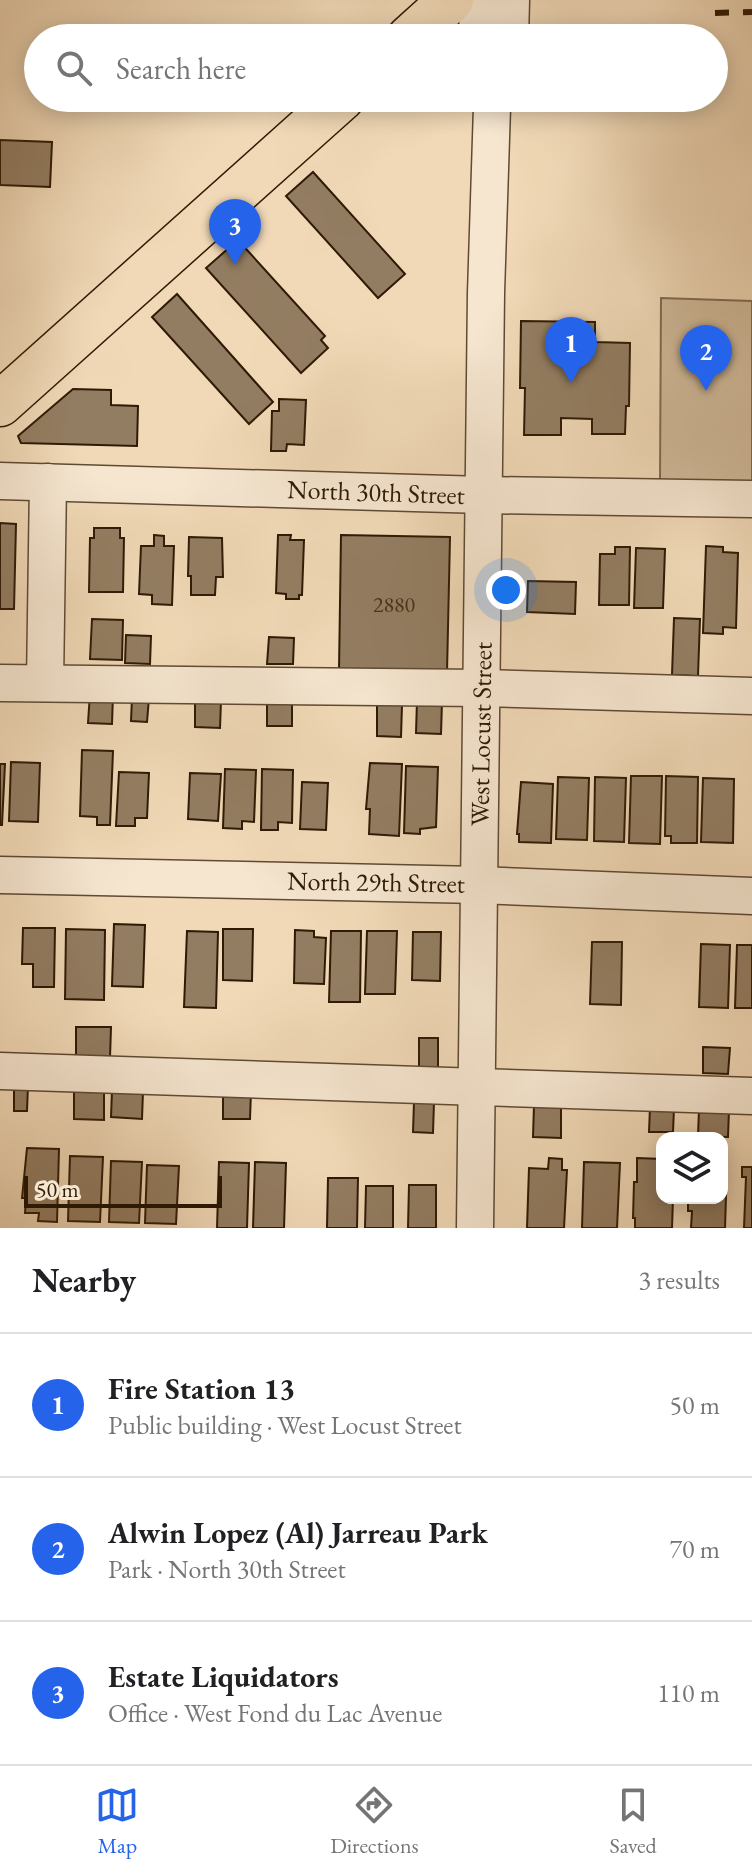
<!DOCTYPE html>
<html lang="en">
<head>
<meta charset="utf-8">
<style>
  :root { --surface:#fff; --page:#f2f2f2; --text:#202124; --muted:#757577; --line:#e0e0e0; --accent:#2563eb }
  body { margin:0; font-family:"EB Garamond",serif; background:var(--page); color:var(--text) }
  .controls { position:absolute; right:24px; bottom:24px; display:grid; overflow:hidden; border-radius:16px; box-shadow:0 4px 20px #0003 }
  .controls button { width:72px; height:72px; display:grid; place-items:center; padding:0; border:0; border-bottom:2px solid var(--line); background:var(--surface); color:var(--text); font:40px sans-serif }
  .scale { position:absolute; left:24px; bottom:20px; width:198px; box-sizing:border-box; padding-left:8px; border:4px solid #2e1a05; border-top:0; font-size:22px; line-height:28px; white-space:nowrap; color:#2e1a05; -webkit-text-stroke:6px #f6e6d0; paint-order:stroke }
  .you { position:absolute; left:506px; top:590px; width:28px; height:28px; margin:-20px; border:6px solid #fff; border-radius:50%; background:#1a73e8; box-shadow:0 0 0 12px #1a73e833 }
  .badge { display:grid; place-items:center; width:52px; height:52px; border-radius:50%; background:var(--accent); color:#fff; font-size:26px; font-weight:700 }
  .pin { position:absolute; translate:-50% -66px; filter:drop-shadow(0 2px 4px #0008) }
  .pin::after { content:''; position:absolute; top:42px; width:28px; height:24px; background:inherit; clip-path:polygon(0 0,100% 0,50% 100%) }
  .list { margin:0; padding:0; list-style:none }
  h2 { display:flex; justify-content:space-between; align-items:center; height:104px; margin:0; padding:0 32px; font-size:34px }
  h2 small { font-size:26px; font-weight:400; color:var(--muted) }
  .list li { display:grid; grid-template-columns:52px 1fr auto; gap:24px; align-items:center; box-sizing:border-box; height:144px; padding:0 32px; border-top:2px solid var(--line) }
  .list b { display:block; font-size:30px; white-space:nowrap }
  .list p { margin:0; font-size:26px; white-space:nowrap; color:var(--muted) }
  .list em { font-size:26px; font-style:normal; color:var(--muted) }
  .icon { flex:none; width:44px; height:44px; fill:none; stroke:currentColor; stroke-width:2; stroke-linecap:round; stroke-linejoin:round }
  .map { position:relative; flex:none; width:752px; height:1228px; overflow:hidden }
  .search { position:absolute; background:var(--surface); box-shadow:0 4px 20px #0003; left:24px; right:24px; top:24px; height:88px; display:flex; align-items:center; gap:20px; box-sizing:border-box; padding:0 28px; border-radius:44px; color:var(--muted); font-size:30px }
  .sheet { height:536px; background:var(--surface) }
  nav { display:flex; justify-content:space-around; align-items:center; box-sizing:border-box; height:112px; border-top:2px solid var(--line); background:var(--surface); font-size:22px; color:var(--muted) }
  nav a { display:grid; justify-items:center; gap:4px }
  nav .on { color:var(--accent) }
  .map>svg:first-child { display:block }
</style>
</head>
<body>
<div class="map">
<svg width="752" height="1228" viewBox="0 0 752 1228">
  <rect width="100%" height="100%" fill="#f1d9b7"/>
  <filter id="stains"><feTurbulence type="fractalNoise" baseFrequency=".0025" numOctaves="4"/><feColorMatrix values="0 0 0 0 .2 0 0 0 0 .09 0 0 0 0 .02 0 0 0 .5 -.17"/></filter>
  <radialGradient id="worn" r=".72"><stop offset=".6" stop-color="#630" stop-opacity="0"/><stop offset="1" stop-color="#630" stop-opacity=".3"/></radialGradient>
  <!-- park -->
  <path fill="#d0b999" stroke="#7f6a4f" stroke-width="2" d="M661,298L752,301V485L660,481Z"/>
  <!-- building -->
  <g fill="#937d62" stroke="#2e1a05" stroke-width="2">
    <path d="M0,140L52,142L50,187L0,185Z"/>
    <path d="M313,172L405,274L378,298L286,196Z"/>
    <path d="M238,240L325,336L321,340L328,348L301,373L206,268Z"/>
    <path d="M177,294L273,402L249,424L152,317Z"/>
    <path d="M521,321L595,322V342L630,343L629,406H626L625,434H592V419L561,418V435H524L525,388H520Z"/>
    <path d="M73,389L111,390V405L138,406L137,446L21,443L18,436Z"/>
    <path d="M279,399L306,400L304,445L287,444L286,451H271L272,411H279Z"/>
    <path d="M0,523L16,524L14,609H0Z"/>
    <path d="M94,528H120V538H124L123,592H89L90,538H94Z"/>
    <path d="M154,535L164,536V546H174L172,605L152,604V595L139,594L141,546H154Z"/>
    <path d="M278,535H291L290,540H304L302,595H299V599H286V594L276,593Z"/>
    <path d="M341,535L450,537L447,673L339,670Z"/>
    <path d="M189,537L222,538L223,577H216L215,595H191V576H188Z"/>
    <path d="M706,546L723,547V552L738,553L736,628L723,627V634L703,633Z"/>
    <path d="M615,547H630L629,605H599L600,554H615Z"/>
    <path d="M636,548L665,549L663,608H634Z"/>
    <path d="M528,581L576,582L575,614L527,612Z"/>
    <path d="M674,618L700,619L698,676L672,675Z"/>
    <path d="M92,619L123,620L122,660L90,659Z"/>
    <path d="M126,635L151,636L150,664L125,663Z"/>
    <path d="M269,637L294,638L293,664H267Z"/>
    <path d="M90,693L113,694L112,724L88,723Z"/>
    <path d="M132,697L149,698L147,722L131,721Z"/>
    <rect x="267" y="699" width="25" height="27"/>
    <path d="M195,700L221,701L220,728L195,727Z"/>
    <path d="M417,700L442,701L441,734L416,733Z"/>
    <path d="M377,703L402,705L401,737L377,736Z"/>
    <path d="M82,750L113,751L110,825H97V817L80,816Z"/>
    <path d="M11,762L40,763L38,822L9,821Z"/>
    <path d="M370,763L402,764L399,836L369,834L370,809H366Z"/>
    <path d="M0,764H5L2,825H0Z"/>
    <path d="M406,766L438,767L436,827L420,829V834L404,833Z"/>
    <path d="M225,769L256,770L254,822L242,821V829L223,828Z"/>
    <path d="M262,769L293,770L292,823L278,822V830H261Z"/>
    <path d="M119,772L149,773L147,818H135V826H116Z"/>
    <path d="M190,773L221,774L218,821L188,819Z"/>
    <path d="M631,776H662L660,844L629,843Z"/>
    <path d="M666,776L698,777L697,843H671V836H665Z"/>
    <path d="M558,777L589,778L587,840L556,839Z"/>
    <path d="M595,777L626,778L624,842L594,841Z"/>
    <path d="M703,778L734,779L733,843L701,842Z"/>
    <path d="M302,782L328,783L326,830L300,829Z"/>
    <path d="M521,782L553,784L551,843L519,842V834H517Z"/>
    <path d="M114,924L145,925L143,987L112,986Z"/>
    <path d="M23,928H55L54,987H33V964H22Z"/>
    <path d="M66,929L105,930L104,1000L65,999Z"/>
    <path d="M223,929H253L252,981L223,980Z"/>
    <path d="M295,930L314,931V937L326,938L324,984L294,983Z"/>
    <path d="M187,931L218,932L216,1008L184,1007Z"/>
    <path d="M331,931H361L360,1002H329Z"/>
    <path d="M367,931H397L395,994H365Z"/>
    <path d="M413,932H441L440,981L412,980Z"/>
    <path d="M592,942H622L621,1005L590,1004Z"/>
    <path d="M701,944L730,945L728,1008L699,1007Z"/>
    <path d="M737,945H752V1008H735Z"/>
    <path d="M76,1027H111L110,1058L76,1057Z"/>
    <rect x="419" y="1038" width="19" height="30"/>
    <path d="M703,1047L730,1048L728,1074L703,1073Z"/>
    <path d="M14,1084L28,1085L27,1111H14Z"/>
    <path d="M74,1089L104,1090V1120L74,1119Z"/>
    <path d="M112,1090L143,1091L142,1119L111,1117Z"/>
    <path d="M223,1091H251L250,1119H223Z"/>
    <path d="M414,1102H434L433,1133L413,1132Z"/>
    <path d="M534,1105L561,1106V1138L533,1137Z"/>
    <path d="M650,1107L674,1108L673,1132H649Z"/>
    <path d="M699,1109L729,1110L728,1137L698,1136Z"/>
    <path d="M27,1148L59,1149L57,1222L38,1221L39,1213H25L26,1198H22Z"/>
    <path d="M70,1156L103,1157L100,1222L68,1221Z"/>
    <path d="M549,1158L562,1159V1170H567L564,1228H527L529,1168L548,1169Z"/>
    <path d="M637,1158L662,1159V1198H673L672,1228H635V1218H633L634,1182H637Z"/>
    <path d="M111,1161L142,1162L139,1223L109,1222Z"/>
    <path d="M219,1162L249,1163L247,1228H217Z"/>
    <path d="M255,1162L286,1163L284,1228H253Z"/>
    <path d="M584,1162L620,1163L617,1228H582Z"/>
    <path d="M147,1165L179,1166L176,1224L145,1223Z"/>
    <path d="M722,1165H727L725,1228H691L692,1211H688V1198H722Z"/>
    <path d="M742,1167H752V1228H744L746,1177H742Z"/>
    <path d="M328,1178H358L357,1228H327Z"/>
    <path d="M409,1185H436V1228H408Z"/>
    <path d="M366,1186H393V1228H365Z"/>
  </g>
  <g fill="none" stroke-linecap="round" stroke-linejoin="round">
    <!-- minor casing -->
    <g stroke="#5f4a32" stroke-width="39">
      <g id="minor">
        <path d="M477,38L478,0"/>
        <path d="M510,38L511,0"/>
        <path d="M0,481L483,495L752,499"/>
        <path d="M0,683L481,688L752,696"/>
        <path d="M45,683L48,482"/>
        <path d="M0,875L479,885L752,896"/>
        <path d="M0,1071L752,1096"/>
        <path d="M475,1228L486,293L492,107L487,98"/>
      </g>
    </g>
    <!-- major casing -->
    <g stroke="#2e1a05" stroke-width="47">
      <g id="major">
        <path d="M409,38L451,0"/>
        <path d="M0,404L342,98"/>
      </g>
    </g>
    <!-- minor -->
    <use href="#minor" stroke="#f6e6d0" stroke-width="36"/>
    <!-- major -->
    <use href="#major" stroke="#f1d9b7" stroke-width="44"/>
    <!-- rail -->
    <path stroke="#2e1a05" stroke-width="6" stroke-dasharray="14 14" stroke-linecap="butt" d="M715,13L752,12"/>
  </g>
  <g text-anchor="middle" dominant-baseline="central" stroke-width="6" stroke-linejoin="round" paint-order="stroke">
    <!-- number labels -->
    <g font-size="22" fill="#47331c">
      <text x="394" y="604">2880</text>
    </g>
    <!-- street labels -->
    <g font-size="26" fill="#2e1a05" stroke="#f6e6d0">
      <text transform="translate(376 492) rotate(2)">North 30th Street</text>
      <text transform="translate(481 734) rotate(-89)">West Locust Street</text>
      <text transform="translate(376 882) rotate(1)">North 29th Street</text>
    </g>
  </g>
  <rect width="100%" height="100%" filter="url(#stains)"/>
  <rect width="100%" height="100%" fill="url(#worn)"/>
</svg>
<div class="controls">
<button><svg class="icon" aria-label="layers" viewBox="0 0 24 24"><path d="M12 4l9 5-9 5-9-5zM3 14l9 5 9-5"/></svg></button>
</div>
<div class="scale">50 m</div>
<div class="you"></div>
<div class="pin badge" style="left:571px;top:383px">1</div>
<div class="pin badge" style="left:706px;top:391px">2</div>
<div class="pin badge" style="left:235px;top:265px">3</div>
<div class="search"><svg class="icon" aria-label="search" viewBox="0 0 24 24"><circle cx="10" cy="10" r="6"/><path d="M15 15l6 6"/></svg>Search here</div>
</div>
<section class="sheet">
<h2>Nearby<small>3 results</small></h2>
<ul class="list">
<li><span class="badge">1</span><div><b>Fire Station 13</b><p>Public building · West Locust Street</p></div><em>50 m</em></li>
<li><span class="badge">2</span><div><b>Alwin Lopez (Al) Jarreau Park</b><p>Park · North 30th Street</p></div><em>70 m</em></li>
<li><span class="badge">3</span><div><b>Estate Liquidators</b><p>Office · West Fond du Lac Avenue</p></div><em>110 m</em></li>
</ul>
</section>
<nav>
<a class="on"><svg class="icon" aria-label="map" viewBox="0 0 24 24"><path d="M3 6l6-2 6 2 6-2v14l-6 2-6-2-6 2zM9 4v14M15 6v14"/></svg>Map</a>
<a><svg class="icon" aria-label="directions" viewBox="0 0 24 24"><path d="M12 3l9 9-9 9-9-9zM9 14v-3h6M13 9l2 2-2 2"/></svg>Directions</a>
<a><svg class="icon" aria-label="saved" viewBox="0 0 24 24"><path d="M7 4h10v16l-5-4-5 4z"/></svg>Saved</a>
</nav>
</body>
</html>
